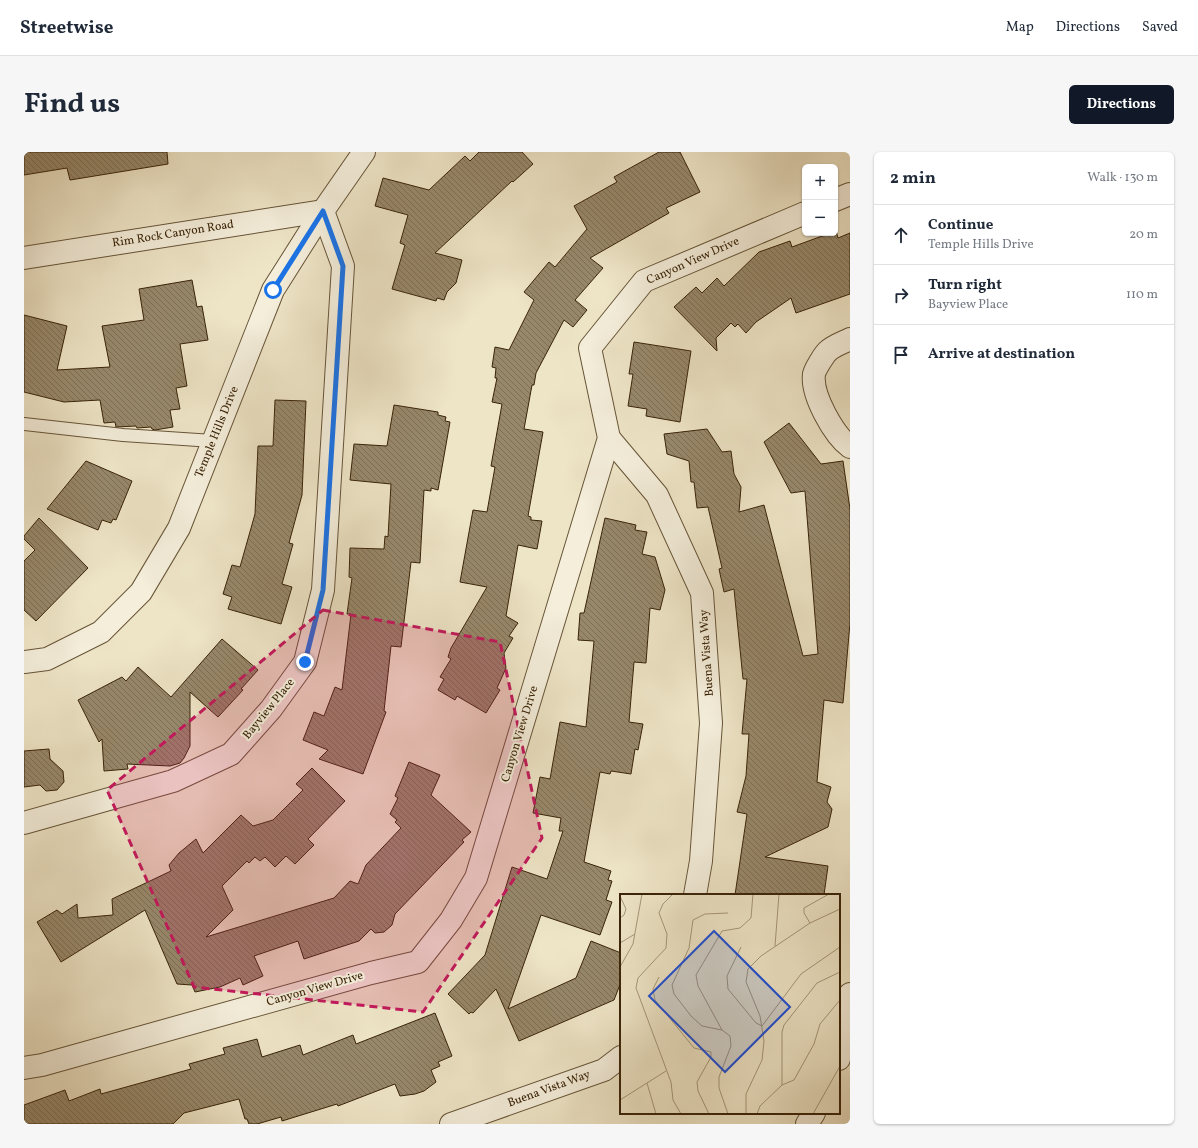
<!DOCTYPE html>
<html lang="en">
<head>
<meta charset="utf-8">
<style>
  :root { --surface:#fff; --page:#f6f6f7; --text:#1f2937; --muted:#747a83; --line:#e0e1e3; --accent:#111827 }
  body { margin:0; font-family:Vollkorn,serif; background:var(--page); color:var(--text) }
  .controls { position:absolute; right:12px; top:12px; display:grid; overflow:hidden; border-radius:6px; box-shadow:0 1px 3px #0004 }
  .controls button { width:36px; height:36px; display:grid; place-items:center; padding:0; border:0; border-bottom:1px solid var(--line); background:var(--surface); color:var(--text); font:20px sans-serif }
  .stop { position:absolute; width:12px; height:12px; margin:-9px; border:3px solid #1a73e8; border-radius:50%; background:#fff }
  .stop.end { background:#1a73e8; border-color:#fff; box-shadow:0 1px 4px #0008 }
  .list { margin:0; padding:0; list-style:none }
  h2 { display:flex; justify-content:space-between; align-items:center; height:52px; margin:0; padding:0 16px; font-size:17px }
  h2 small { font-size:13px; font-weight:400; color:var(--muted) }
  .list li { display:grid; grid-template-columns:26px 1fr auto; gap:12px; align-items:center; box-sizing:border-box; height:60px; padding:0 16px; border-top:1px solid var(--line) }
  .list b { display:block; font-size:15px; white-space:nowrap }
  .list p { margin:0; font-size:13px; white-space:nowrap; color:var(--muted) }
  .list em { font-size:13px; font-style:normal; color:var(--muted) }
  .icon { flex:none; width:22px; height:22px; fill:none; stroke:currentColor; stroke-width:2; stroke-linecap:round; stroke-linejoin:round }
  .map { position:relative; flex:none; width:826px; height:972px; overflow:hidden; border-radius:6px }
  header { display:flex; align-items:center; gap:24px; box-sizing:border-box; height:56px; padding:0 20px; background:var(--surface); border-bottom:1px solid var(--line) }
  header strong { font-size:19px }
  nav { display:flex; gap:22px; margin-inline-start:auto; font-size:14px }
  .intro { display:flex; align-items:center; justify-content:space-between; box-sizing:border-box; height:96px; padding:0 24px }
  h1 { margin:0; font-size:28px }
  .button { padding:10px 18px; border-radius:6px; background:var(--accent); color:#fff; font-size:14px; font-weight:700 }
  main { display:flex; gap:24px; padding:0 24px }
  aside { flex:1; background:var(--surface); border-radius:6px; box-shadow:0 1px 3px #0004 }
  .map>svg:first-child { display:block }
</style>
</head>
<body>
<header>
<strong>Streetwise</strong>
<nav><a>Map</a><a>Directions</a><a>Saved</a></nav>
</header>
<div class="intro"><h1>Find us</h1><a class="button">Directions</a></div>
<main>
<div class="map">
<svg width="826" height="972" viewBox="0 0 826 972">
  <defs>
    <pattern id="building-back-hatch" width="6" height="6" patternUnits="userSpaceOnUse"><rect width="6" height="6" fill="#97886b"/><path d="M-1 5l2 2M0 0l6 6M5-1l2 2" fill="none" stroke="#7c6f56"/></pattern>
  </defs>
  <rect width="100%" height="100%" fill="#eee5c7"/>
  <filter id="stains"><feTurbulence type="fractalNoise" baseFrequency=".005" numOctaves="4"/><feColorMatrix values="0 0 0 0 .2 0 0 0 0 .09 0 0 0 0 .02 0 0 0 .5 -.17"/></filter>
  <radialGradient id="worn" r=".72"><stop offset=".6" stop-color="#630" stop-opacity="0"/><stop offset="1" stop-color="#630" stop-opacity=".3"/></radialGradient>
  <!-- building -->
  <g fill="url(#building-back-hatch)" stroke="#392307">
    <path d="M0,0H143L144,12L46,28L43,16L0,23Z"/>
    <path d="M455,0H498L509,12L489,30L488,29L411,101L438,108L432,131L423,140L420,148L413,146L412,149L368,137L381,93L376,91L384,63L351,54L359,26L405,38L441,4L446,9Z"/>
    <path d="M635,0H656L676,40L642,56L645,61L566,106L579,116L551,148L563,158L549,175L540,168L512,221L510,233H508L500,277L519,280L504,364L507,365V368L518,369L513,397L494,393L482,464L494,471L485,484L489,486L480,501L482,516L473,536L476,538L462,561L433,544L431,548L414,538L420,527L416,525L427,507L424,505L427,496L463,435L436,430L449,358L463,360L471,315L467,314L478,252L468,250L473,226H471L472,216L468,215L471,195L485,198L510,148L500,140L525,110L531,115L563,77L550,54L593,30L590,25Z"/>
    <path d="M812,79L814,86L826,81V142L772,161L767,146L732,170L722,181L714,172L711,175L707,171L692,186L693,199L650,155L672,135L678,141L693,126L700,134L735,100L766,89L768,95Z"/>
    <path d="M168,128L173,155L178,154L184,188L156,192L163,234L152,236L156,257L146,258L149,275L131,278L128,277L127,275L113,276L112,274L92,275L91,270L80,271L76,248L40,250L0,240V163L43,174L33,218L86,215L78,174L120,168L115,137Z"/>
    <path d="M610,190L667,199L656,270L622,264L623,257L604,254L609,222H605Z"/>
    <path d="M251,248L282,249L278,343L265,391L269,392L258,432L268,435L257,472L204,457L208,445L199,442L208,413L216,415L231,362L234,294H249Z"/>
    <path d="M370,253L414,260V263L422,265L421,269L426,270L414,338L407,336V339L400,338L396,411L387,410L377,495L367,494L360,559L362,560L339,622L295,607L304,598L279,588L290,560L300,564L311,535L318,538L327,462H323L328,426L325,425L326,396L360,397L361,384L364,385L367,332L326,328L330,292L363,294Z"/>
    <path d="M765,271L797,312L819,309L826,357V471L819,551L800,548L793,630L807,635L803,650L808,657L804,675L741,705L804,714L800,743H711L723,662L713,660L722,624L725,582H718L723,527H719L710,437L700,440L695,417L698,416L684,355L673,356L670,330H667L665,309L643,302L640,282L683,277L698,300L707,299L710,322L717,335L715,360L740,353L779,504L794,502L781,339L767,341L740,290Z"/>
    <path d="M62,309L108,329L92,368L89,367L87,371L78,368L74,378L23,357Z"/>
    <path d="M15,366L64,416L12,469L0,458V409L11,398L0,387V384Z"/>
    <path d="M581,366L612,373L611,378L623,380L618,402L631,405L641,438L636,458L626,456L622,511L610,510L605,570L619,572L614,598L611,597L607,622L587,619L586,622L576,620L560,710L587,719L584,728L588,729L582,748L588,750L576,783L517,763L484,857L552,826L567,789L597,801V830L590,848L495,889L472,837L449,861L447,860L445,862L424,842L461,803L488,715L523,727L539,679H535L537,666L509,661L516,625L526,627L536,570L562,575L570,489L554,488L556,461H560Z"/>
    <path d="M198,487L234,518L217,537L219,538L194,565L166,540V594L160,606L156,611L146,614L103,612L104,617L80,619L78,587L75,590L54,548L98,525L102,529L114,515L147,545Z"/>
    <path d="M25,597L26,607L39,619L40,630L33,638L22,639L16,633L0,635V599Z"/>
    <path d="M385,610L416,623L407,643L447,680L438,688L440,690L371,762L368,773L360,780L351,781L347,777L335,789L280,807L274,789L230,804L239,824L219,833L216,826L196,835L171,840L168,833L153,832L121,758L37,810L13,770L33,758L38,762L53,752L54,766L89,763L88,747L147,719L145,713L155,701L172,687L179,701L217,663L229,674L249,668L279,638L272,632L288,616L321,649L284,687L290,693L271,712L262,704L251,715L241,705L236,709L231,705L225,711L223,709L198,734L209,758L182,785L310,746L326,729L334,732L342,713L377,676L371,670L373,668L366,662L374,646L371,644Z"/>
    <path d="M411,861L428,904L414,910L416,914L407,918L412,930L400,939L391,942L376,944L371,932L314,954L313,952L258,969L257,965L233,972H225L223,967H221L215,947L160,961L149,972H0V953L41,938L45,949L76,937L77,942L167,917L165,912L201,902L199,896L233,887L238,905L276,893L279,903L329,883L332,892Z"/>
  </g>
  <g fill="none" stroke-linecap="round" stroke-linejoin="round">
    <!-- service casing -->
    <g stroke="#665437" stroke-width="14">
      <path id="service" d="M0,272L99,283L189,289"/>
    </g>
    <!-- minor casing -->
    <g stroke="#665437" stroke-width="24">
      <g id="minor">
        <path d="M811,48L826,42"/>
        <path d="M0,106L299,59L319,114L299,438L281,510L247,557L207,602L149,629L0,671"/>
        <path d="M826,187C820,190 809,194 804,199C801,201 790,219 790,222C787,243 810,283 826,295"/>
        <path d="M585,286L633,343L678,441L687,571L677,709L671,743"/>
        <path d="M815,907L826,842"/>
        <path d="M0,916L18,913L347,821L394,810L427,768L452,726L585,286L566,196L620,129L781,61"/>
        <path d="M427,972L580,918L597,905"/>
        <path d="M783,972L790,961"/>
      </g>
    </g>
    <!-- tertiary casing -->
    <g stroke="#665437" stroke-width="24">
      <path id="tertiary" d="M0,510L23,507L77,480L117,440L155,376L249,138L299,59L340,0"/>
    </g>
    <!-- service -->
    <use href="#service" stroke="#f4eedb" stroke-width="12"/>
    <!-- minor -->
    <use href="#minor" stroke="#f4eedb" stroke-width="22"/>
    <!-- tertiary -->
    <use href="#tertiary" stroke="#f4eedb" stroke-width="22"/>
  </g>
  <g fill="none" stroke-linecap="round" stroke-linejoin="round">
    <!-- route -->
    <path stroke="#1a73e8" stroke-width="5" d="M249,138L299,59L319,114L299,438L281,510"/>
  </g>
  <!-- marked area -->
  <path fill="#c2185b" fill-opacity="0.2" stroke="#c2185b" stroke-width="3" stroke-dasharray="8 5" stroke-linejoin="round" d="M299,458L476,490L518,686L399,860L170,835L83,638Z"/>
  <g text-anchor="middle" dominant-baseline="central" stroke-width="4" stroke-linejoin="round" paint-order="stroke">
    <!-- street labels -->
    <g font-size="12" fill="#392307" stroke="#f4eedb">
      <text transform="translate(149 82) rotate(-9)">Rim Rock Canyon Road</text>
      <text transform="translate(669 109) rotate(-24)">Canyon View Drive</text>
      <text transform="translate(193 280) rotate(-68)">Temple Hills Drive</text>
      <text transform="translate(683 501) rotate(-94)">Buena Vista Way</text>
      <text transform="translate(245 557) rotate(-51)">Bayview Place</text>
      <text transform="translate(496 582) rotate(-73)">Canyon View Drive</text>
      <text transform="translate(291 837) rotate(-16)">Canyon View Drive</text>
      <text transform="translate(525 937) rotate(-20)">Buena Vista Way</text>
    </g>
  </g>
  <!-- overview -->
  <g transform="translate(596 742)">
    <rect width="220" height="220" fill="#eee5c7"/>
    <path fill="none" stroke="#a6977a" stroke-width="1" d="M53,0L43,10L39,19L47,40L46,54L18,84L16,94L51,188L53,206L61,220M0,2L6,15L4,21L0,24M190,29L184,19V14L209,0M0,49L15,40M155,52L159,0M121,53L107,82L108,95L136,129L142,132L181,80L220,53M0,73L13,50L22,0M39,83L33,95L35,106L74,154L91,158V163L77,188L78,197L89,220M102,136L82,132L71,122L54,100L52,91L69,54L73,26L85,20L108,19M27,189L36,220M162,191V138L164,131L197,89L220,78M0,206L46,177M108,220L99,194V183L111,152L110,142L102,136L78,92L76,81L102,37L120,34L131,24L133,0M126,220V200L142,166L144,147L140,122L126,88L128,75L141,62L190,29L220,15M137,220L140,212L162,191L174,186L194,150L200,130L220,106M193,220L220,172"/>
    <path fill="#1d4ed8" fill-opacity="0.15" stroke="#1d4ed8" stroke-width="2" d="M94,37L170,113L105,178L29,102Z"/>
    <rect width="220" height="220" fill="none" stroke="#392307" stroke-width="2"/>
  </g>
  <rect width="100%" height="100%" filter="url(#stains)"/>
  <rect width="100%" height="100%" fill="url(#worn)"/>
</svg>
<div class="controls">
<button>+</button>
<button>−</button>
</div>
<div class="stop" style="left:249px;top:138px"></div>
<div class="stop end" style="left:281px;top:510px"></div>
</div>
<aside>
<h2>2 min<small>Walk · 130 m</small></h2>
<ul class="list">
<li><svg class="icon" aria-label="ahead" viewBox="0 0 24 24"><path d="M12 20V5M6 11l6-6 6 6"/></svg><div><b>Continue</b><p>Temple Hills Drive</p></div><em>20 m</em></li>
<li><svg class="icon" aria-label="right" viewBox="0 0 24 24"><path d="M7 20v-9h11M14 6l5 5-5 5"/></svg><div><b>Turn right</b><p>Bayview Place</p></div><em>110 m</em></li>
<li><svg class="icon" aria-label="arrive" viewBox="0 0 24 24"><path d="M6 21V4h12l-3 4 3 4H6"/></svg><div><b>Arrive at destination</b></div></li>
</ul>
</aside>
</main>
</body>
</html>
